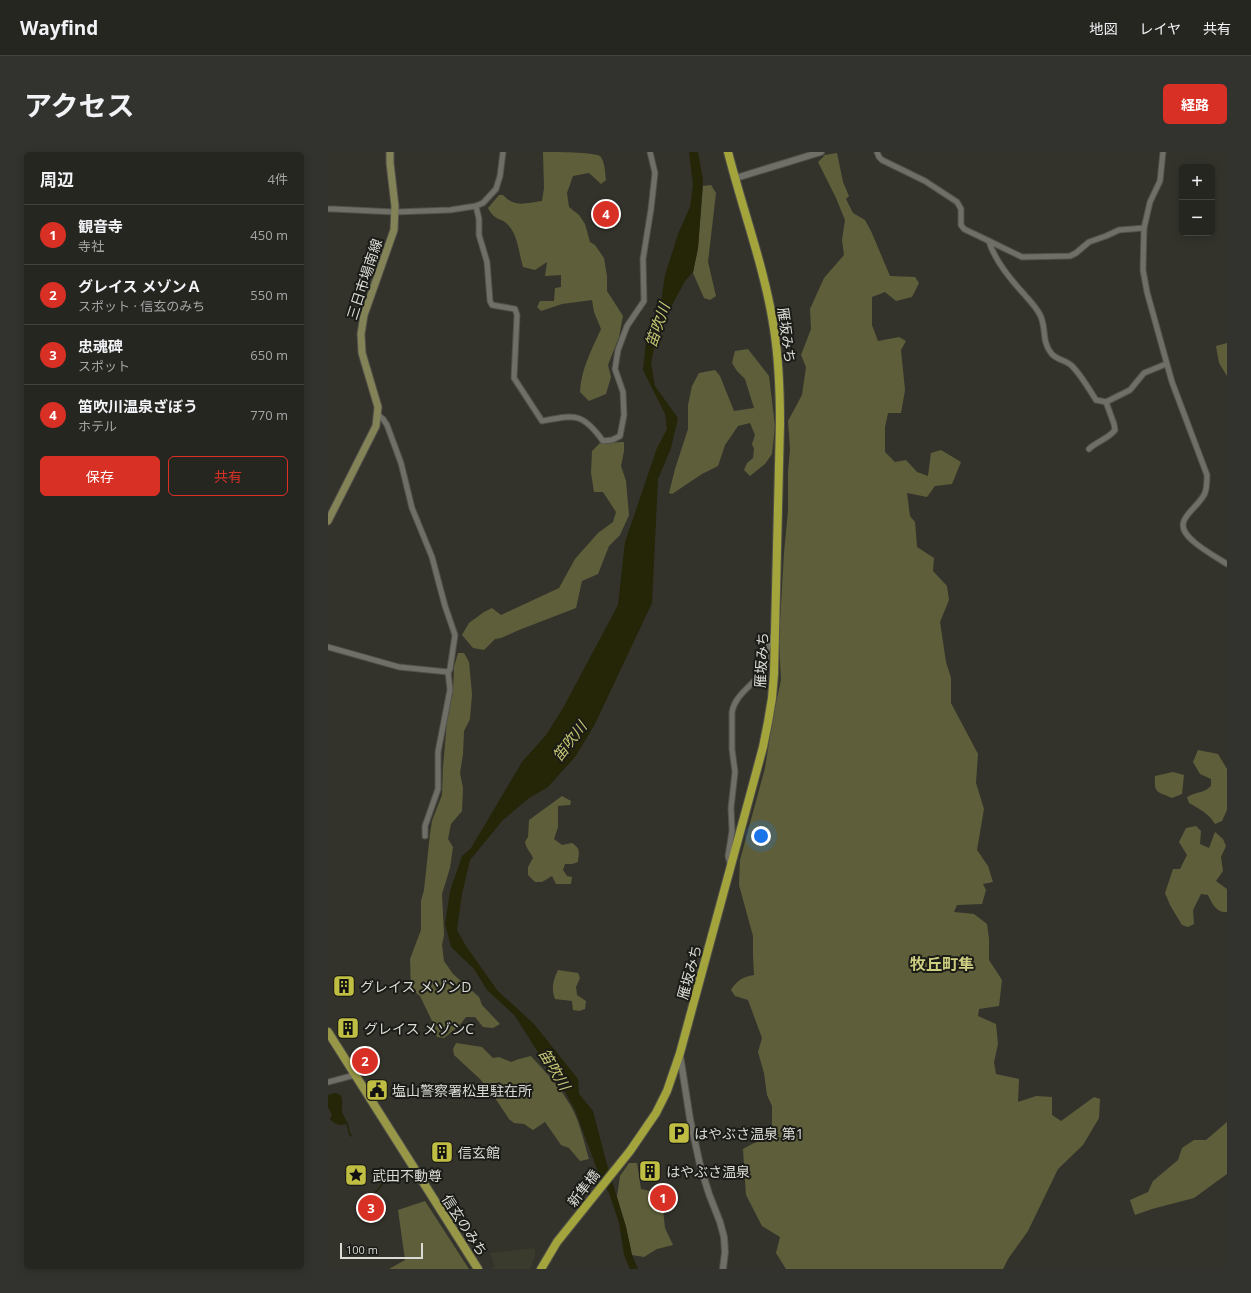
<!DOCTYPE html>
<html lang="ja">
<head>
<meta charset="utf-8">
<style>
  :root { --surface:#262621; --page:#32322e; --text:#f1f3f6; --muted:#a4a5a5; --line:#42433f; --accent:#d93025 }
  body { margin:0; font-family:"Open Sans","Noto Sans JP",sans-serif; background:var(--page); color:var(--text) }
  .controls { position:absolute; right:12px; top:12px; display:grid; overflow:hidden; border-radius:6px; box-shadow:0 2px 10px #0003 }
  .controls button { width:36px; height:36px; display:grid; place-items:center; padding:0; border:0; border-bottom:1px solid var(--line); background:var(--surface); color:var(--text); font:20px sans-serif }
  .scale { position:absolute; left:12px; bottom:10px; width:83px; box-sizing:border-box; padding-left:4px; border:2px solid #dbdbd6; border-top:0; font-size:11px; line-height:14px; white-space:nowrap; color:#dbdbd6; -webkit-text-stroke:3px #1b1b17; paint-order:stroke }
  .you { position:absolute; left:433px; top:684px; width:14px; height:14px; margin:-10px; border:3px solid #fff; border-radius:50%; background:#1a73e8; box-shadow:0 0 0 6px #1a73e833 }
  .badge { display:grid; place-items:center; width:26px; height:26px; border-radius:50%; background:var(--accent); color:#fff; font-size:13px; font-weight:700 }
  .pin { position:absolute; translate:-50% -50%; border:2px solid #fff; box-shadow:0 1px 4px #0006 }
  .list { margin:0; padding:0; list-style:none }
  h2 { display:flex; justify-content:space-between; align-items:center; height:52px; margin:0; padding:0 16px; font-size:17px }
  h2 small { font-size:13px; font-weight:400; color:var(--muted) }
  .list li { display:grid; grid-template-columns:26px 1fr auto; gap:12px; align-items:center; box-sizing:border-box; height:60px; padding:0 16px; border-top:1px solid var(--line) }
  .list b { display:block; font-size:15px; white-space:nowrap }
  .list p { margin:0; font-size:13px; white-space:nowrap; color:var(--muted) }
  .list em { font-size:13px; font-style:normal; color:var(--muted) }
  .actions { display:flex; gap:8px; padding:12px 16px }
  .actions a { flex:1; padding:9px 0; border:1px solid var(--accent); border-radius:6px; text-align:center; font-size:14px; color:var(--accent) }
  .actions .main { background:var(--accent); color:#fff }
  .map { position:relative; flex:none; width:899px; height:1117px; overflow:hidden; border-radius:6px }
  header { display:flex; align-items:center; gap:24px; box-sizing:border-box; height:56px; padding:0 20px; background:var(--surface); border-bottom:1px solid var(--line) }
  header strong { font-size:19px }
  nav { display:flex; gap:22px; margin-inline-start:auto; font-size:14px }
  .intro { display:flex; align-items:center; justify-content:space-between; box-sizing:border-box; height:96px; padding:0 24px }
  h1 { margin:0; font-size:28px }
  .button { padding:10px 18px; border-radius:6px; background:var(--accent); color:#fff; font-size:14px; font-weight:700 }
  main { display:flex; gap:24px; padding:0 24px }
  aside { flex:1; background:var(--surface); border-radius:6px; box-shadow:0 2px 10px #0003 }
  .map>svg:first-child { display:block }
</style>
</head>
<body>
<header>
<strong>Wayfind</strong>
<nav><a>地図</a><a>レイヤ</a><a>共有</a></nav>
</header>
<div class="intro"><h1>アクセス</h1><a class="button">経路</a></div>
<main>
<aside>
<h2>周辺<small>4件</small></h2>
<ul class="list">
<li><span class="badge">1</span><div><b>観音寺</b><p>寺社</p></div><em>450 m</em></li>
<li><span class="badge">2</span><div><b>グレイス メゾンＡ</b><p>スポット · 信玄のみち</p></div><em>550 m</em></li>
<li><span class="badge">3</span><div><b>忠魂碑</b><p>スポット</p></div><em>650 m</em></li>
<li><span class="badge">4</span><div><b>笛吹川温泉ざぼう</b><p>ホテル</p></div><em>770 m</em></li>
</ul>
<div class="actions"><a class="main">保存</a><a>共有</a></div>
</aside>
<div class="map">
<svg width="899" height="1117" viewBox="0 0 899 1117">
  <rect width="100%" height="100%" fill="#33332c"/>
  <!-- built -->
  <path fill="#3b3b2d" d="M207,1096V1104L202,1117H163L167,1115L162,1101Z"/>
  <!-- green -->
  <g fill="#5e5f3a">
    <path d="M215,0C226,0 265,0 272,4C277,9 277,21 278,28L273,32L261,21L245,24L239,41L241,55L251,63L257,72L262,90L267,93L276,106L279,124V139L295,164L291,185L280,213L283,225L278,242L261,249L252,240C253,217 264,197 273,177L266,160L264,148L234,152L213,159L209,155L212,149H226L227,136L233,135V123L217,124L219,110L207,118L195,115C191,102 190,84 181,74C174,65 167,70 160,56L171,43H175C187,56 198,51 214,49L216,36Z"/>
    <path d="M509,1L515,30L521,44L518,47L525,61L537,68L543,79L562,124L587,125L591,131L584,145L568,149L557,140L544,145V173L550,189L571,185L578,189L573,198L577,238L573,261H560L557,275V300L567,310L578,308L589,320L600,324L603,301L613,298L633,310L624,332L607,334L599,345L579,341L582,364L587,370L589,395L606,406L605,419L619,434L621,448L612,470L618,510L623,526V551L650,602L648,631L656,657L649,698L660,714L665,730L655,732L658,738L654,752L629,753L626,760L646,762L659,772L661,787V808L674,828L671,854L651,857L650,864L668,872L670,892L666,910L668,922L691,927L690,950L708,944L724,945V963L733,969L766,945L772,947L771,966L755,993L730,1017L700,1079L680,1107L675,1117H458L448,1101L452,1085L434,1074L418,1043L415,997L424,992L444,984V954L439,943L436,921L430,900L434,886L420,848L407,844L403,838C409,828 415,825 426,823L425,804V784L411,733L412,708L437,616L445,565L453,528L451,488L456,401L460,359V320L462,297L460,269L474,243L478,215L473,203L483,177L482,157L496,126L516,103L514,88L517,68L508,46L490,10L497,3Z"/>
    <path d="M383,33L388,41L380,110L388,144L382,148L376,146L365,121L370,96L375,34Z"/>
    <path d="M899,191V224L891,211L888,194Z"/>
    <path d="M420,197L441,224L447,274L444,302L437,312L422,324L416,318L419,311L425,306L426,297L424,292L427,283L422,271L410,274L397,293L390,314L374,322L344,342L341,341L347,317L360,277V253L364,234L371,221L387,218L392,224L406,259L426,256L417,227L409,219L404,211L407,199Z"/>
    <path d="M296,290V299L293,314L298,329L301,363L292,383L281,394L270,422L254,429L248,456L191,478L173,486L167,487L156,498L145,496L134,483L141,471L156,460L164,456L173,463L231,436L247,407L270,381L285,370L288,360L275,340H266L263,321L264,299L272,291Z"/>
    <path d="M130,501H136L141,510L144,542L142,567L136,579L135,602L132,621L135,636L134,659L123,672L120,687L125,695L122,716L114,742L116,783L114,793L116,809L125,822L151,845L154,853L172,872L165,876L155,875L147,865H138L131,874L116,886L109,885L105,871L92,844L83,837L82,807L93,778V749L96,738L102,682L104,669L114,643L115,615L119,569L125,540L126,515Z"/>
    <path d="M870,598L890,602L899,617V658L894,669L887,672C881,662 872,657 861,651L859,645C869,639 875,642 883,634V627L872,622L865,610Z"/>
    <path d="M845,620L856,623L854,642L844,646C829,639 826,642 827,624Z"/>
    <path d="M234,644L243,649L242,653L230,654V675L226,687L234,693L244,691C253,697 251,700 250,710L244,712H237L235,718L239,724L244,725L243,732H228L224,724L214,730H207L200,723V715L205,706C203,700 198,697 197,690L200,685L201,668Z"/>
    <path d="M868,674L873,679L872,692L881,696L887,680L895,687L898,694L893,705L895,719L888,729L899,737V760C888,761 884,751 880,743L873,742L865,758L866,772L860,775L854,773L842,753L837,741L845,717H852L859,703L851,690L858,676Z"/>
    <path d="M230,818L250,821L252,826L248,835L249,843L258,849L257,857L251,859L245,858L244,849L227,847C223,837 225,828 230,818Z"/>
    <path d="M128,891L154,895L165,906L171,905L183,910L191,907L203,904C215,918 230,932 239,948C251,965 255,987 261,1007L252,1009L241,996L233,993L217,970L205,978L196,972L186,971L181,967L165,943L152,927L126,903L125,897Z"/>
    <path d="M899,970V1022L866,1046L824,1057L807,1063L802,1048L820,1040L825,1029L850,1008L854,996L866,988H878Z"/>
    <path d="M301,1011H309L313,1037L322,1039L327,1054L335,1058L337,1076L345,1093L329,1097L316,1105L304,1103L298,1075L289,1045L292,1024Z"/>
    <path d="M97,1049L141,1117H61L77,1108L70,1058Z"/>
  </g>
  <!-- water -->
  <g fill="#252508">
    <path d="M361,0H370L375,28L370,96L365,120L357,129L330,179L323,211L327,234L350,266L343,296L330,327L324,451L266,574L247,605L220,635L201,646L175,668L142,708L134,742L129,778L138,794L169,838L206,872L250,927L251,942L265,959L278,1009L298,1075L304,1103L310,1117H302L296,1103L291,1071L281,1041L269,1017L247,958L230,927L211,902L187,864L159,838L146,817L123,795L117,772L122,739L134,704L143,696L194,610L218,583L235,556L290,453L297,390L329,296L339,277L337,262L315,218L318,189L326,172L333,150L337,123L350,82L362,55L365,33Z"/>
    <path d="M6,941C19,942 12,953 15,962C16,965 18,967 19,971C13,975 6,972 2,967L4,963L0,955V943Z"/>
  </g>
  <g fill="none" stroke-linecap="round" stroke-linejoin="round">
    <!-- stream -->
    <g stroke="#252508" stroke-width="1.5">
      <path d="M19,971L22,983L24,984"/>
      <path d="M41,1063L38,1047C46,1041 57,1035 55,1024"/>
    </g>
    <!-- minor casing -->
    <g stroke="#51514a" stroke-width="7">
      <g id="minor">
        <path d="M549,0L551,5L554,8L597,29L629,50L633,57V73L636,77L661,89C666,107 683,128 696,142C701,148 707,154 711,161C719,173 713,189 723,201C728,208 738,208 744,214C753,223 761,237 768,248L778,250L802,238L816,221L838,212"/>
        <path d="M835,0L832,29L822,50L816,76L815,118L819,140L844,230L879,323C879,330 879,335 877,341C869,359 840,368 865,389C875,398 888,405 899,412"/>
        <path d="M148,54L151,67V83L159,110L162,149L164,153L187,157L189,163L186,226L214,269C247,263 254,260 275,289L284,288L292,284L296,263L295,240L287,217L290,198L299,174L316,149L315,107L323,57L327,21L322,0"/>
        <path d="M0,57H5L67,60L122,58L148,54L155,51L168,37L172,24L175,0"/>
        <path d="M661,89L694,105L742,104L748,101L761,90L778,84L791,78L816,76"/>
        <path d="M761,297C768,290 780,287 787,278L786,272L778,250"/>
        <path d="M0,495L71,515L120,520L122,517L127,483L117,454L104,405L84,356L73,311L59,273L55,267L50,263"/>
        <path d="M97,684V674L110,637V600L122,538L120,520"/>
        <path d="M402,712L400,704L404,679L403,656L407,620L404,597V560C407,543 423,535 432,522C440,510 436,494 446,483"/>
        <path d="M0,930L27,923"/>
      </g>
    </g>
    <!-- tertiary casing -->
    <g stroke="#51514a" stroke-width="8">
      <g id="tertiary">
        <path d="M408,26L493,0"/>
        <path d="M352,903L362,967L372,1013L381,1042L392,1070L396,1085L397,1100L395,1117"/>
      </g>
    </g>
    <!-- secondary casing -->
    <g stroke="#51514a" stroke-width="9">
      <path id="secondary" d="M0,369L48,274L50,255L34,201L33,182L36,163L66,78L67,54L62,11V0"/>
    </g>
    <!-- primary casing -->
    <g stroke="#51514a" stroke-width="10">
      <path id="primary" d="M0,880L150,1117"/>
    </g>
    <!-- trunk casing -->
    <g stroke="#51514a" stroke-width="10">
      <path id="trunk" d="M213,1117L229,1090L302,999L328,961L339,939L352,901L424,636L435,595L440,570L444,546L446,522L452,272C452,240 451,209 446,177C437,117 415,59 400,0"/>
    </g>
    <!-- minor -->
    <use href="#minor" stroke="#6f6f67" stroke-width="5"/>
    <!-- tertiary -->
    <use href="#tertiary" stroke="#6f6f67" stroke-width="6"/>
    <!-- secondary -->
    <use href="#secondary" stroke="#838357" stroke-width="7"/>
    <!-- primary -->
    <use href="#primary" stroke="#979747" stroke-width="8"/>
    <!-- trunk -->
    <use href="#trunk" stroke="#a4a43c" stroke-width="8"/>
  </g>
  <!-- icons -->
  <defs>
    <g id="building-square" transform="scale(1.15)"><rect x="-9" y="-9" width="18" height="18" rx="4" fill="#bfbe42" stroke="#1b1b17"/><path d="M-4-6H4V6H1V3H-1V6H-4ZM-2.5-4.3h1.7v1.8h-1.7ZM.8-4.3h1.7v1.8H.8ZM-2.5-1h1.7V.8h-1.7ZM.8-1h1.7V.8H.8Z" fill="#111"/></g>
    <g id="civic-square" transform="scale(1.15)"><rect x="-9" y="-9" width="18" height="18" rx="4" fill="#bfbe42" stroke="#1b1b17"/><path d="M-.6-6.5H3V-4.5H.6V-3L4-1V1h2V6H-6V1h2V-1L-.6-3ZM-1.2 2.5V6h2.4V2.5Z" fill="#111"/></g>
    <g id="parking-square" transform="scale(1.15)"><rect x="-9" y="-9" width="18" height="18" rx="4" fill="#bfbe42" stroke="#1b1b17"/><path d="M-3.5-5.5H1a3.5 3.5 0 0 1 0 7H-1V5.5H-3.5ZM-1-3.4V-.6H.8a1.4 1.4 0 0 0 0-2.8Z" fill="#111"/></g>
    <g id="sight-square" transform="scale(1.15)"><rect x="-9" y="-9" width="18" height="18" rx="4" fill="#bfbe42" stroke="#1b1b17"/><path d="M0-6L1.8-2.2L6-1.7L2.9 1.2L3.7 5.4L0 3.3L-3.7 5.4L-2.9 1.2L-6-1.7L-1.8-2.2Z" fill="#111"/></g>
  </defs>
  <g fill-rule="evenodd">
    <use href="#building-square" x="16" y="834"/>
    <use href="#building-square" x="20" y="876"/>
    <use href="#civic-square" x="49" y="938"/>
    <use href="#parking-square" x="351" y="981"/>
    <use href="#building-square" x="114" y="1000"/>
    <use href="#building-square" x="322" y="1019"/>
    <use href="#sight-square" x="28" y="1023"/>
  </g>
  <g text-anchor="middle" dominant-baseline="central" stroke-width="4" stroke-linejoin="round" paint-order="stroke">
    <!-- street labels -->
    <g font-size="14" fill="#dbdbd6" stroke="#1b1b17">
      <text transform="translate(36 127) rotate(-72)">三日市場南線</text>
      <text transform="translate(459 183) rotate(82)">雁坂みち</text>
      <text transform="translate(433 508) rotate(-87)">雁坂みち</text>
      <text transform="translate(361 820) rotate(-75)">雁坂みち</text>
      <text transform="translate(255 1036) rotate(-52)">新隼橋</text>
      <text transform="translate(137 1073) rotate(57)">信玄のみち</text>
    </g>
    <!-- poi labels -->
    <g font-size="14" fill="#dbdbd6" stroke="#1b1b17" text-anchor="start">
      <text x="32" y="834">グレイス メゾンD</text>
      <text x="36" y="876">グレイス メゾンC</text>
      <text x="64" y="938">塩山警察署松里駐在所</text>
      <text x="366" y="981">はやぶさ温泉 第1</text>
      <text x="130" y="1000">信玄館</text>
      <text x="338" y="1019">はやぶさ温泉</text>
      <text x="44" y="1023">武田不動尊</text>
    </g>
    <!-- water labels -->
    <g font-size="15" font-style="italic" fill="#c6c774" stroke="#1b1b17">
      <text transform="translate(329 173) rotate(-71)">笛吹川</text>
      <text transform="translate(241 589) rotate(-52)">笛吹川</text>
      <text transform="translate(227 917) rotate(59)">笛吹川</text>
    </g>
    <!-- quarter labels -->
    <g font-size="16" font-weight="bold" fill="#cdce80" stroke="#1b1b17">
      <text x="614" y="812">牧丘町隼</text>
    </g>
  </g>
</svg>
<div class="controls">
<button>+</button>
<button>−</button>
</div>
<div class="scale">100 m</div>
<div class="you"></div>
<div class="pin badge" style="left:335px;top:1046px">1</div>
<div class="pin badge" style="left:37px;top:909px">2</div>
<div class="pin badge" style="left:43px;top:1056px">3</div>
<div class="pin badge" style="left:278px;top:62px">4</div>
</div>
</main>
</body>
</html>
